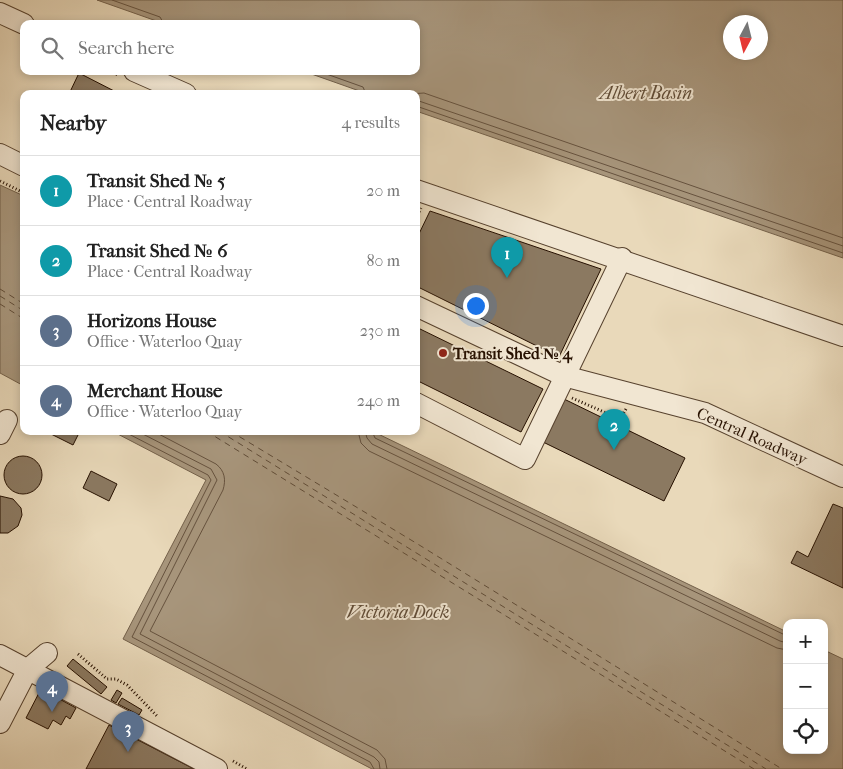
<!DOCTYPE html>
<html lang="en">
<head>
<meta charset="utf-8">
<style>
  :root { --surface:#fff; --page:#f2f2f2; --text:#222; --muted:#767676; --line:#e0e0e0; --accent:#7c3aed }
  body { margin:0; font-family:"IM FELL French Canon",serif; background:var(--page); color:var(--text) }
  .controls { position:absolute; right:15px; bottom:15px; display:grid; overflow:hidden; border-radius:10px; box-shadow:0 2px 8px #0003 }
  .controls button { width:45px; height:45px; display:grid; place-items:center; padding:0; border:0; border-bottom:1px solid var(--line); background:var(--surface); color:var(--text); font:25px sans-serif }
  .compass { position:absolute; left:723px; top:15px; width:45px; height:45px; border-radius:50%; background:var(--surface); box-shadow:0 2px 8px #0003; rotate:187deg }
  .you { position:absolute; left:475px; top:305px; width:18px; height:18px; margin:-12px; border:4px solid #fff; border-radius:50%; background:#1a73e8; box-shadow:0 0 0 8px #1a73e833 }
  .badge { display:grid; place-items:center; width:32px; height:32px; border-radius:50%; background:var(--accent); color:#fff; font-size:16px; font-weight:700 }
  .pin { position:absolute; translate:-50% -41px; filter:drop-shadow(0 1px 2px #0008) }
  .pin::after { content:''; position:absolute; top:26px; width:18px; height:15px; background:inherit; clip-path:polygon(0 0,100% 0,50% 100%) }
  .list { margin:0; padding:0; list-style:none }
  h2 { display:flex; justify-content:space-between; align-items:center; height:65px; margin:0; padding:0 20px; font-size:21px }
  h2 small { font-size:16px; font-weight:400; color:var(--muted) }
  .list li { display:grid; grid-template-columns:32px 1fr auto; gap:15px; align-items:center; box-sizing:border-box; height:70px; padding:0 20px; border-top:1px solid var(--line) }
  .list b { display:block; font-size:19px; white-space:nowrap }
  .list p { margin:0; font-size:16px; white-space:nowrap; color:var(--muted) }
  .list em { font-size:16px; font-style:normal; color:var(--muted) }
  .icon { flex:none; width:28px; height:28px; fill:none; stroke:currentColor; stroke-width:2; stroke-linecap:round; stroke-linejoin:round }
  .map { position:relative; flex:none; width:843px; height:769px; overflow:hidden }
  .search { position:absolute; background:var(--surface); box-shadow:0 2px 8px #0003; left:20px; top:20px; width:400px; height:55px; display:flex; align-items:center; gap:12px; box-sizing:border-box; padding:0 18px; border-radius:10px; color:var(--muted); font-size:19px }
  .panel { position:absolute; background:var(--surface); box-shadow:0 2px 8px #0003; left:20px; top:90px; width:400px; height:345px; border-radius:10px }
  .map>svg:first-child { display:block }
</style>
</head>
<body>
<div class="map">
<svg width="843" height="769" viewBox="0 0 843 769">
  <rect width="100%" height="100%" fill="#e9d9ba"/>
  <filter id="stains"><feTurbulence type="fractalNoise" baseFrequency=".004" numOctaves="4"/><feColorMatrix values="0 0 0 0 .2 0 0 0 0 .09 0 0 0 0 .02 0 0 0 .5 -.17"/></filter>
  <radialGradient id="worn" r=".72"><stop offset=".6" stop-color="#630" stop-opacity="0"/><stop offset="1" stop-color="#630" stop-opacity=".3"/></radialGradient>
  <!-- water -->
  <g fill="#a7957b" stroke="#73604a" fill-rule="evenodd">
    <path d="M97,0H843V258L416,111V94H368L303,71H416V24H165ZM760,22V52H730V22Z"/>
    <path d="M0,185L24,196V386L0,373Z"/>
    <path d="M112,431H372L787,632V750H824V650L843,659V769H372L123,639L206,480Z"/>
  </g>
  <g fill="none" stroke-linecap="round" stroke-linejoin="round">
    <!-- shore -->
    <g stroke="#66523e" stroke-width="1">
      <path d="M112,0L160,17L164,24"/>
      <path d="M318,71L363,87L366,94"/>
      <path d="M410,94L424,93L843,238"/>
      <path d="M416,100L843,246"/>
      <path d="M416,106L843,253"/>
      <path d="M123,431L208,475L211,480L132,637L370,762L374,769"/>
      <path d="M137,431L211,469L217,480L140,634L374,757L379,762L380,769"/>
      <path d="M153,431L216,464C225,471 226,480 223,490L150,631L377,750L385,759L387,769"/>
      <path d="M358,431L361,443L369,451L777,648L787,650"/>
      <path d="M365,431L367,438L372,444L780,641L787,643"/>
      <path d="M372,431L375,438L787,636"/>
    </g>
    <!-- ferry -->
    <g stroke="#604c37" stroke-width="1" stroke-dasharray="6 5" stroke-linecap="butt">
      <path d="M0,289L24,304"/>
      <path d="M0,296L24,311"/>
      <path d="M0,304L24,319"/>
      <path d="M206,431L754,769"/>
      <path d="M219,431L766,769"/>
      <path d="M230,431L416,543L782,769"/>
    </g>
  </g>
  <!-- building -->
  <g fill="#8b7961" stroke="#261000">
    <path d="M79,73L120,94H69Z"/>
    <path d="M430,211L601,269L559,357L416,286V240Z"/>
    <path d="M416,327L543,389L521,432L416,380Z"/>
    <path d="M564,399L685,458L664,501L543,442Z"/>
    <path d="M45,431H80L73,445Z"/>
    <circle cx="23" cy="475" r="19"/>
    <path d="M91,471L117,484L109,501L83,488Z"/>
    <path d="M0,496L13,499L21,508L22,515L18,526L8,533H0Z"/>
    <path d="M833,504L843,508V588L791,563L797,551L808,557Z"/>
    <path d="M73,659L107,687L101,694L67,666Z"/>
    <path d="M41,689L76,708L70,719L66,716L61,725L53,720L48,729L26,718Z"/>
    <path d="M117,690L122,693L116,703L111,700Z"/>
    <path d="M122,698L142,710L139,715L118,704Z"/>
    <path d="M109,725L194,769H86Z"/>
  </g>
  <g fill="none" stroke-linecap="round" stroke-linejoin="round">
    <!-- minor casing -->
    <g stroke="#57422e" stroke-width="22">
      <g id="minor">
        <path d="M0,13L24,24"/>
        <path d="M134,71L186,94"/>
        <path d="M0,154L24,166"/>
        <path d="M416,190L843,336"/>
        <path d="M416,306L564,376L705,413L843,477"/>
        <path d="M416,403L525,459L622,258"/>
        <path d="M0,434L7,420"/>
        <path d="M0,655L217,769"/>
        <path d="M0,723L28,669L47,653"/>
      </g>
    </g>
    <!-- path -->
    <g stroke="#261000" stroke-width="3" stroke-dasharray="1 2.5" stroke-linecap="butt">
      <path d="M110,71L118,75"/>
      <path d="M0,181L24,193"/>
      <path d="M416,218L421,208"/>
      <path d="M416,228L418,229L416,234"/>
      <path d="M572,398L620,419L626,409"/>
      <path d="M78,654L107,679H116L127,685L158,717"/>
      <path d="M233,761L247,769"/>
    </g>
    <!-- minor -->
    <use href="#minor" stroke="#f1e6d2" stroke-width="20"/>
  </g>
  <!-- markers -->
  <circle fill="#8f2418" stroke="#f1e6d2" stroke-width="2" cx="443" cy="353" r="5"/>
  <g text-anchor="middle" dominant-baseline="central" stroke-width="4" stroke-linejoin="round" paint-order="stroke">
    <!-- poi labels -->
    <g font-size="16" font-weight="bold" fill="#261000" stroke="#f1e6d2" text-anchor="start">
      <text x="453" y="353">Transit Shed № 4</text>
    </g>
    <!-- street labels -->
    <g font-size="16" fill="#261000" stroke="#f1e6d2">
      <text transform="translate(752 436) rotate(24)">Central Roadway</text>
    </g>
    <!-- water labels -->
    <g font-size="18" font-style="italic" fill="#604c37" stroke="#f1e6d2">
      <text x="646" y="93">Albert Basin</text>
      <text x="398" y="612">Victoria Dock</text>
    </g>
  </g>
  <rect width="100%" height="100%" filter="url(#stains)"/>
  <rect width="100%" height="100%" fill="url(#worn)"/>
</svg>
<div class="controls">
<button>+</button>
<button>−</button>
<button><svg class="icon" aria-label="locate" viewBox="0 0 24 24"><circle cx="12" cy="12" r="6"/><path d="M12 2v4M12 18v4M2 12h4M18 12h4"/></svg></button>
</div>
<svg class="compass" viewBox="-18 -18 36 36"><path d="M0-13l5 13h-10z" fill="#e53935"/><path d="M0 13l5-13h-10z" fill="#767676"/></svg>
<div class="you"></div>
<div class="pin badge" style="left:507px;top:278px;background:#0f9aa8">1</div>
<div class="pin badge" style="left:614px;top:450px;background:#0f9aa8">2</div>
<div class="pin badge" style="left:128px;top:752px;background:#5c6f8a">3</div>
<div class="pin badge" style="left:52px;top:712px;background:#5c6f8a">4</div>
<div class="search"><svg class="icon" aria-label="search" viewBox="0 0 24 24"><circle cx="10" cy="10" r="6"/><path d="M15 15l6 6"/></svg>Search here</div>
<section class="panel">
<h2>Nearby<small>4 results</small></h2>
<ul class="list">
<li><span class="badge" style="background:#0f9aa8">1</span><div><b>Transit Shed № 5</b><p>Place · Central Roadway</p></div><em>20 m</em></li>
<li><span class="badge" style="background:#0f9aa8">2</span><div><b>Transit Shed № 6</b><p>Place · Central Roadway</p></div><em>80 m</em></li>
<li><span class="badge" style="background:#5c6f8a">3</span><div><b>Horizons House</b><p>Office · Waterloo Quay</p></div><em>230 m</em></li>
<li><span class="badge" style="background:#5c6f8a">4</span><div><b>Merchant House</b><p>Office · Waterloo Quay</p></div><em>240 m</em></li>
</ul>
</section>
</div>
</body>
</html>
